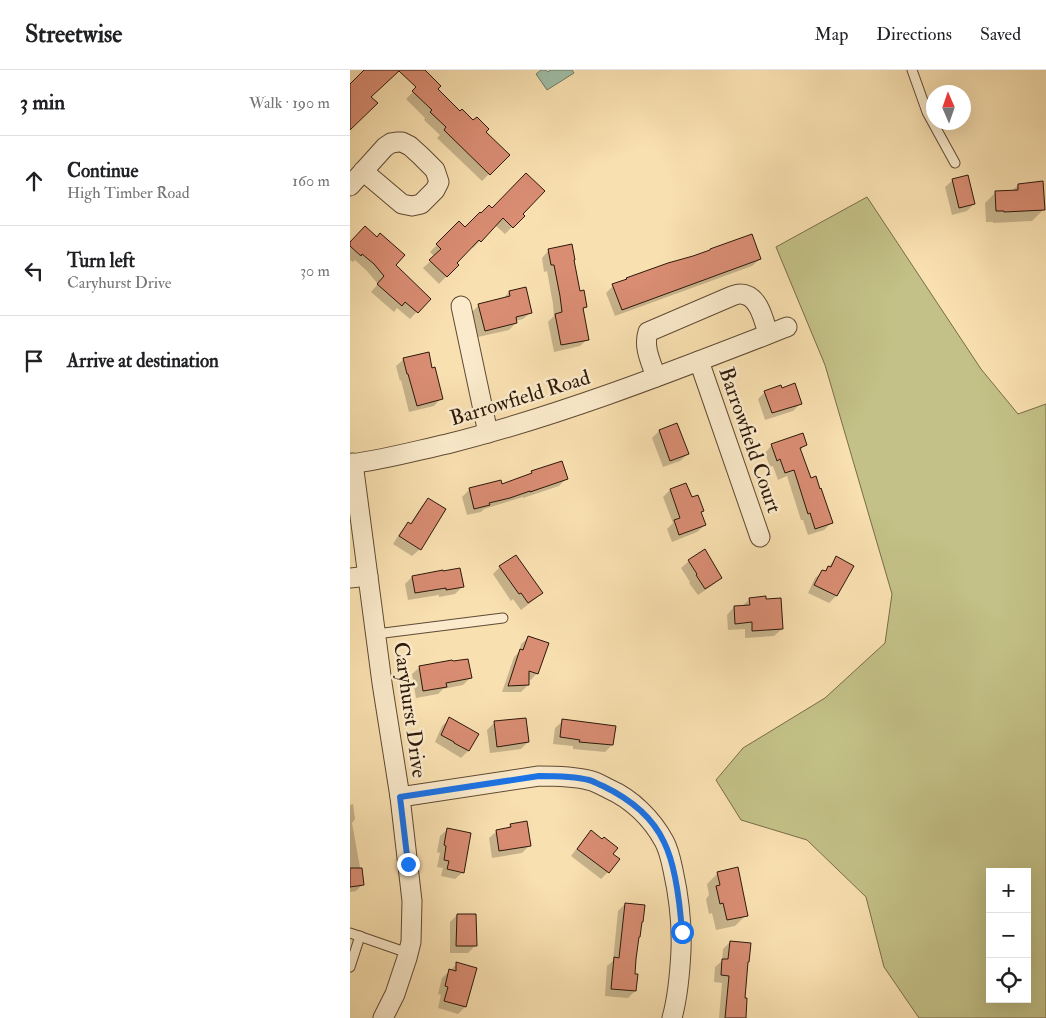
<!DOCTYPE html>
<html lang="en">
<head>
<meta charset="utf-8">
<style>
  :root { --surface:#fff; --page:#f6f6f6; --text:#202124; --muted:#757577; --line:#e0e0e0 }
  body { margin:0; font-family:"IM FELL Double Pica",serif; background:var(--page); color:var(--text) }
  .controls { position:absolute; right:15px; bottom:15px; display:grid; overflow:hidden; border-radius:0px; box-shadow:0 5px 20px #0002 }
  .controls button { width:45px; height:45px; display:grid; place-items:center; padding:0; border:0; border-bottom:1px solid var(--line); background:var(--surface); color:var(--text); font:25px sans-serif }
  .compass { position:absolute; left:576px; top:15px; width:45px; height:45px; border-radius:50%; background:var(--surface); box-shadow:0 5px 20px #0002; rotate:358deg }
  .stop { position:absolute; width:15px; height:15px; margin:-11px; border:4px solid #1a73e8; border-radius:50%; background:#fff }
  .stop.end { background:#1a73e8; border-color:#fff; box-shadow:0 1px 5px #0008 }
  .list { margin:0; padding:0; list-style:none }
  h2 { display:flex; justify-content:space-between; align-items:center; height:65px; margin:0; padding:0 20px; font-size:21px }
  h2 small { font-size:16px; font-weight:400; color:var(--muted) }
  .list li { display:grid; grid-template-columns:32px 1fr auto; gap:15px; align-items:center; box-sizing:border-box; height:90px; padding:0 20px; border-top:1px solid var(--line) }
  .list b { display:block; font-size:19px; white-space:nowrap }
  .list p { margin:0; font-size:16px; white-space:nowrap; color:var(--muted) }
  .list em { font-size:16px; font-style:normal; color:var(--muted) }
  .icon { flex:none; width:28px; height:28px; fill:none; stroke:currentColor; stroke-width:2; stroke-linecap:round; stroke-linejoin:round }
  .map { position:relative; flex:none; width:696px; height:948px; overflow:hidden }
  header { display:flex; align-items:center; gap:30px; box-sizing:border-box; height:70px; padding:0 25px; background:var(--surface); border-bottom:1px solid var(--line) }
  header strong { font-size:24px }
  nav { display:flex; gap:28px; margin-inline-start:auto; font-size:18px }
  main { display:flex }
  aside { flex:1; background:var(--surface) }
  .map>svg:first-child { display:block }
</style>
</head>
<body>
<header>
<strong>Streetwise</strong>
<nav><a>Map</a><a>Directions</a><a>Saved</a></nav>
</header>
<main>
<aside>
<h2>3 min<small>Walk · 190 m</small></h2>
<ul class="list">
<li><svg class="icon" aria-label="ahead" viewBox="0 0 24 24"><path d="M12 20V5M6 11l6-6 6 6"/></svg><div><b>Continue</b><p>High Timber Road</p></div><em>160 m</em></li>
<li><svg class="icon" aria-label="left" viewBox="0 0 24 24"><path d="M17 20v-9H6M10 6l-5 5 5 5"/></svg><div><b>Turn left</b><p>Caryhurst Drive</p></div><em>30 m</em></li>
<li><svg class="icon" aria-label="arrive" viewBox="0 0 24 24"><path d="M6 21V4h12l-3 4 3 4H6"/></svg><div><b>Arrive at destination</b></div></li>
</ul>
</aside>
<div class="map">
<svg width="696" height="948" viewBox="0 0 696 948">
  <rect width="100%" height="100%" fill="#f9e0b0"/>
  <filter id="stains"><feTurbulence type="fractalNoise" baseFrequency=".004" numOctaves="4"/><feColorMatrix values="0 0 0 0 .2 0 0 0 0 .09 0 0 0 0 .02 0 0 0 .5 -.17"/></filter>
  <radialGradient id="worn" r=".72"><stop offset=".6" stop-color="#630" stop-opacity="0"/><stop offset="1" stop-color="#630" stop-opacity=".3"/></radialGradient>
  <!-- green -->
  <path fill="#c3c187" stroke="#786c48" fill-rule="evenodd" d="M517,127L631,299L668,344L696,334V948H569L534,897L516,827L457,770L391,750L366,710L393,678L475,628L535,573L542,524L475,295L426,177ZM640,802H677V929H640Z"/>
  <!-- water -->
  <path fill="#9fbea6" stroke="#717c68" d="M191,0H195L198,2L200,0H222L224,3L197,20L186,4Z"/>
  <!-- shadow -->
  <g fill="#0003">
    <path d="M79,6L86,19L110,43L123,52L134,62L158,85L132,111L87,68L90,65L74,50L75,48L56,29Z"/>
    <path d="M603,110L624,134L617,141L602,145L595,117Z"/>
    <path d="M668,115L693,140L682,151L643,153V152H636L635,133L646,122L662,121Z"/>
    <path d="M142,139L171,144L173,146L155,164L145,155L123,178L121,176L105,193L107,195L89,214L73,198L85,187L80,182L109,153L115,159Z"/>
    <path d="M26,169L44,195L79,229L60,249L47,238L44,242L21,222L28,214L17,201L5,190L3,192L0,190V173Z"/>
    <path d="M199,180L229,222L236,236L232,240L238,269L230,276L204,282L198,252L204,246L203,234L197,201L194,202L192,188Z"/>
    <path d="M410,189L402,196L265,246L256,223L263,216L274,211L277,209L319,194Z"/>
    <path d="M159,222L181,242L173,249L165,251L166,253L159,260L128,267L122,242L129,235L152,230Z"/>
    <path d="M54,289L82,299L91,328L84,336L59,342L51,310L50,311L46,296Z"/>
    <path d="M415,322L450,334L443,341L415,350L408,329Z"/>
    <path d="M326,355L338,384L330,391L313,397L302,368L309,361Z"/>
    <path d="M422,375H455L450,381L460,410L481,453L474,460L458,465L453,450H451L437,406L428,410L423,396L420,397L415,383Z"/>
    <path d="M182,402L216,409L209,416L173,428V427L134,439L131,442L117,445L112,427L119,420L151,415L178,406Z"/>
    <path d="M336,414L341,429L353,441L350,443L355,455L347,462L322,472L317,459L323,453L313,427L320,420Z"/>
    <path d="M78,429L70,479L62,486L43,474L51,461L58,454H60L71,437Z"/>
    <path d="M354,481L370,508L363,515L348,525L339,513L340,512L331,498L339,491Z"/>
    <path d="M486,488L502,496L486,526L479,533L458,523L465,508L473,501L474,502Z"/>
    <path d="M150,497L191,523L184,530L171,540L163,529L161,531L143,504Z"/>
    <path d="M62,507L112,517L105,524L89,527V525L58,530L55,514Z"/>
    <path d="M400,529L432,559L424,566L395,568V559L378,560L377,545L384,537L392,536Z"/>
    <path d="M178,568L187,603L181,610L178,609V615L171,622H152L164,587L169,582L171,574Z"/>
    <path d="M70,597L120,608L113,615L93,619L88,624L66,628L62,604Z"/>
    <path d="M100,649L118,681L111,688L85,672L92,656Z"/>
    <path d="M213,651L262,675L255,682L223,679V676L203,674L205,658Z"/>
    <path d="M144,653L178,672L171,679L140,683L137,660Z"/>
    <path d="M0,734V735L3,734L5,749L2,753L13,814L6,821L0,822Z"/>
    <path d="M161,755L179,776L172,783L142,788L139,768L147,761L156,759Z"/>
    <path d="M98,759L113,802L105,809L91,806L93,798L87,797L90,783L87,782L90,766Z"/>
    <path d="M241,762L261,784L258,802L251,809L221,786L234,769Z"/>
    <path d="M368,803L396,845L385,856L366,860L362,843L359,844L356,829L359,825L357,814Z"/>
    <path d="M275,834L289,866L284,905L285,921L278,928L255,926L257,896L263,891L268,841Z"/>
    <path d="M107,845L125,876L118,883H100V852Z"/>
    <path d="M380,872L393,929L394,948H369L372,913L364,912L365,897L372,891L373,879Z"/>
    <path d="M107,894L115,937L108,944L88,938L91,925L88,924L92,908Z"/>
  </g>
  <!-- building -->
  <g fill="#d98d73" stroke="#2c180a">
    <path d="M14,0H75L91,16L88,19L110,41L112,39L123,50L127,47L139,59L136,62L160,85L140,105L94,60L96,57L80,42L82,40L62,21L66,17L49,1L21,27L28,33L0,60V14Z"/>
    <path d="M176,103L195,121L173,144L175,146L163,158L153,148L131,172L129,170L107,193L109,195L97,207L79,190L91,179L86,174L109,151L115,157L130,142L131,143L139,135L142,138Z"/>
    <path d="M618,105L625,134L609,138L602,109Z"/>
    <path d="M693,111L695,140L654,142V141H646L645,121L668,120V114Z"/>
    <path d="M15,156L27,167L30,163L55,185L46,195L81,229L68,243L55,232L52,236L27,214L34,206L24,194L12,184L11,186L0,176V172Z"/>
    <path d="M402,164L411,189L272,240L262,214L277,209L276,208L318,193L343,186L360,180V179Z"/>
    <path d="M222,174L225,190H224L230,221L234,220L237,237L233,238L239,270L211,275L205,244L212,242L210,226L204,195H201L198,179Z"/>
    <path d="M176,217L182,243L166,247L167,253L135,261L128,234L160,226L159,221Z"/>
    <path d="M79,282L82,298L85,297L93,329L67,336L58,304H57L53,288Z"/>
    <path d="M445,313L452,334L422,343L414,321L431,315L432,318Z"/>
    <path d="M327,353L339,384L320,391L309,360Z"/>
    <path d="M453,363L457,375L450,378L461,408L466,406L470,419L471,418L483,453L465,459L460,443L458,444L444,400L435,403L430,389L427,391L421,374Z"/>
    <path d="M212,391L218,409L180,422V421L160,428L139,433L140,435L124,439L119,418L151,410L152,414L182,403L181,401Z"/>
    <path d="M336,413L342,427L348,425L354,441L351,442L356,455L329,465L324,450L330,448L320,419Z"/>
    <path d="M78,428L96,439L71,480L49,466L58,452L61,454Z"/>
    <path d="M355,479L372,508L355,519L346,505L347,504L338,490Z"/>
    <path d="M166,485L193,523L178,533L171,523L169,524L149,496Z"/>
    <path d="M486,486L504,496L487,526L464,515L472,500L476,501L478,496L481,497Z"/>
    <path d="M110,498L114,517L96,520V518L65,523L62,506L93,500V501Z"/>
    <path d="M416,526V529L431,528L433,559L402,561V552L385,554L384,536L400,535L399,528Z"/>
    <path d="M178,566L199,573L188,604L179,601V615L158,616L170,579L173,580Z"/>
    <path d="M118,589L122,608L96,613L97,617L73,621L69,596L102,590L103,591Z"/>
    <path d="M99,647L129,664L119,681L104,673V672L91,665Z"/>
    <path d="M176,648L179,672L147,677L144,651Z"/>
    <path d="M212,649L266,656L263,675L229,672L230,670L210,667Z"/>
    <path d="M177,751L181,776L149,781L146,760L161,757L160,754Z"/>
    <path d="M97,758L121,763L114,803L97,799L99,791L94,790L96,776L94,775Z"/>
    <path d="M241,760L252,769L254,767L268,778L263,784L270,789L259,803L227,779Z"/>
    <path d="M388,797L398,846L377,850L373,833L370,834L366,816L370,815L367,802Z"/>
    <path d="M0,798H12L14,815L0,817Z"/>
    <path d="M275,833L295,835L293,852H292L290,867H289L286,889L285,904H288L286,921L261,919L264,887L269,888Z"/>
    <path d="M107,844H126L127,876H106Z"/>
    <path d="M380,871L401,873L399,892H398L395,928H397L396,948H375L379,906L371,905L372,889H378Z"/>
    <path d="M106,892L127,898L116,937L94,931L98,917L95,916L99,899L106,901Z"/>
  </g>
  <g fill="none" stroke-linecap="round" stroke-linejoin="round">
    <!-- lane casing -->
    <g stroke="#5f4a34" stroke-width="11">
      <g id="lane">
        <path d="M562,0L577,42L605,93"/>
        <path d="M26,564L153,548"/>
        <path d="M0,863L58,883"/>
        <path d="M0,897L10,866"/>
      </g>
    </g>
    <!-- street casing -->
    <g stroke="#5f4a34" stroke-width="21">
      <g id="street">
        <path d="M0,116L35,77L41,73L48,72H52L60,76L71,86L85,100L89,112L85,120L71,134L62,136L52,134L13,101"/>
        <path d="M111,236L138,363"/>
        <path d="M349,291L410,467"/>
        <path d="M306,307C301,292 293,277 298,262L382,226C385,225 387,224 390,224C409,224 414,251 418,264"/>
        <path d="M3,393L32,613L50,727L62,831L61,872L57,888L45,924L33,948"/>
        <path d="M0,394C33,390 65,381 97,374C213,345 326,300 437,257"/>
        <path d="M0,508L18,506"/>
        <path d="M50,727L189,706C205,706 222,706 238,710C245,711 253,716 259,719C282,729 302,749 314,771C319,780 321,790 323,800C329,827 332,852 331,880C330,902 328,926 322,948"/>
      </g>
    </g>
    <!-- lane -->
    <use href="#lane" stroke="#fbebcc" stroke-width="9"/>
    <!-- street -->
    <use href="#street" stroke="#fbebcc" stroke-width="19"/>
  </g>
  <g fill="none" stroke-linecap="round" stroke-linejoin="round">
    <!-- route -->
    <path stroke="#1a73e8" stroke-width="6" d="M58,794L50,727L189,706C204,706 223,706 239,710C243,711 248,714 253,716C278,728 302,746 314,772C326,796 330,835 332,862"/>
  </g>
  <g text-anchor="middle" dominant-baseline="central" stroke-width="5" stroke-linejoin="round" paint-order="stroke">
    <!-- street labels -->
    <g font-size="21" fill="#2c180a" stroke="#fbebcc">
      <text transform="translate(170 328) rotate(-17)">Barrowfield Road</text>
      <text transform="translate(400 370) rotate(71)">Barrowfield Court</text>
      <text transform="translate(60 640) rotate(82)">Caryhurst Drive</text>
    </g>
  </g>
  <rect width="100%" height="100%" filter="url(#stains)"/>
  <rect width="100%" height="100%" fill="url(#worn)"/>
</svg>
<div class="controls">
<button>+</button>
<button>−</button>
<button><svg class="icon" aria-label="locate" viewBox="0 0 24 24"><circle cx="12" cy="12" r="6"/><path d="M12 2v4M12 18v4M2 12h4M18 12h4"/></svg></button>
</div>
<svg class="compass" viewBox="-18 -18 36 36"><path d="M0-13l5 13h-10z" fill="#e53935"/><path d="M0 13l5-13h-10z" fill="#757577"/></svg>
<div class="stop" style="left:332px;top:862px"></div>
<div class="stop end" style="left:58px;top:794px"></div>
</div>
</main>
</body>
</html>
